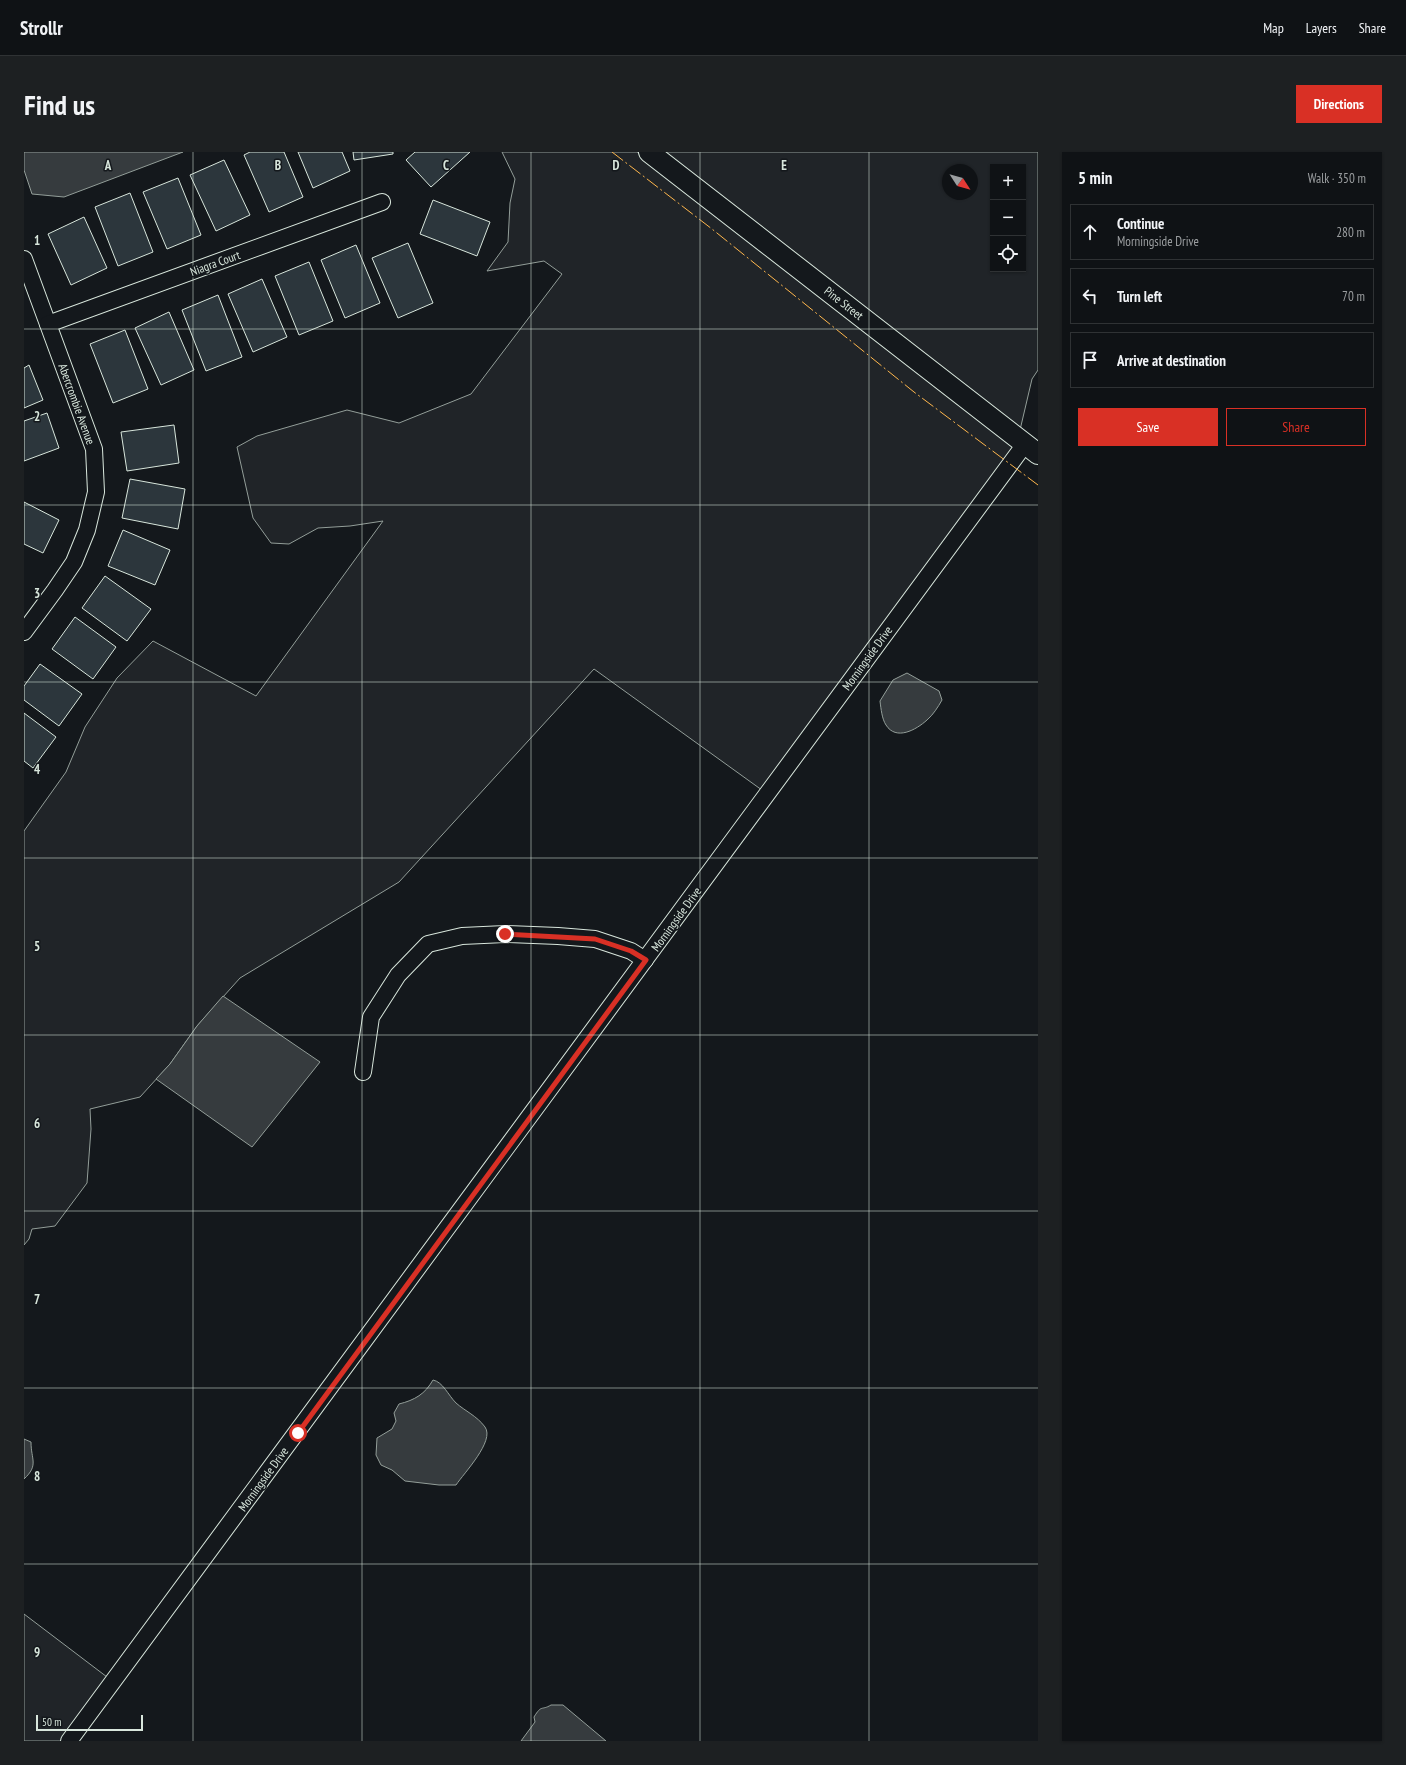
<!DOCTYPE html>
<html lang="en">
<head>
<meta charset="utf-8">
<style>
  :root { --surface:#0f1215; --page:#1d2022; --text:#f1f3f6; --muted:#9b9ea0; --line:#2f3234; --accent:#d93025 }
  body { margin:0; font-family:"PT Sans Narrow",sans-serif; background:var(--page); color:var(--text) }
  .controls { position:absolute; right:12px; top:12px; display:grid; overflow:hidden; border-radius:0px; box-shadow:0 1px 3px #0004 }
  .controls button { width:36px; height:36px; display:grid; place-items:center; padding:0; border:0; border-bottom:1px solid var(--line); background:var(--surface); color:var(--text); font:20px sans-serif }
  .compass { position:absolute; left:918px; top:12px; width:36px; height:36px; border-radius:50%; background:var(--surface); box-shadow:0 1px 3px #0004; rotate:126deg }
  .scale { position:absolute; left:12px; bottom:10px; width:107px; box-sizing:border-box; padding-left:4px; border:2px solid #d8e6dc; border-top:0; font-size:11px; line-height:14px; white-space:nowrap; color:#d8e6dc; -webkit-text-stroke:3px #14181c; paint-order:stroke }
  .stop { position:absolute; width:12px; height:12px; margin:-9px; border:3px solid #d93025; border-radius:50%; background:#fff }
  .stop.end { background:#d93025; border-color:#fff; box-shadow:0 1px 4px #0008 }
  .list { margin:0; padding:0; list-style:none }
  h2 { display:flex; justify-content:space-between; align-items:center; height:52px; margin:0; padding:0 16px; font-size:17px }
  h2 small { font-size:13px; font-weight:400; color:var(--muted) }
  .list li { display:grid; grid-template-columns:26px 1fr auto; gap:12px; align-items:center; box-sizing:border-box; height:56px; margin:0 8px 8px; padding:0 8px; border:1px solid var(--line); border-radius:0px }
  .list b { display:block; font-size:15px; white-space:nowrap }
  .list p { margin:0; font-size:13px; white-space:nowrap; color:var(--muted) }
  .list em { font-size:13px; font-style:normal; color:var(--muted) }
  .actions { display:flex; gap:8px; padding:12px 16px }
  .actions a { flex:1; padding:9px 0; border:1px solid var(--accent); border-radius:0px; text-align:center; font-size:14px; color:var(--accent) }
  .actions .main { background:var(--accent); color:#fff }
  .icon { flex:none; width:22px; height:22px; fill:none; stroke:currentColor; stroke-width:2; stroke-linecap:round; stroke-linejoin:round }
  .map { position:relative; flex:none; width:1014px; height:1589px; overflow:hidden; border-radius:0px }
  header { display:flex; align-items:center; gap:24px; box-sizing:border-box; height:56px; padding:0 20px; background:var(--surface); border-bottom:1px solid var(--line) }
  header strong { font-size:19px }
  nav { display:flex; gap:22px; margin-inline-start:auto; font-size:14px }
  .intro { display:flex; align-items:center; justify-content:space-between; box-sizing:border-box; height:96px; padding:0 24px }
  h1 { margin:0; font-size:28px }
  .button { padding:10px 18px; border-radius:0px; background:var(--accent); color:#fff; font-size:14px; font-weight:700 }
  main { display:flex; gap:24px; padding:0 24px }
  aside { flex:1; background:var(--surface); border-radius:0px; box-shadow:0 1px 3px #0004 }
  .map>svg:first-child { display:block }
</style>
</head>
<body>
<header>
<strong>Strollr</strong>
<nav><a>Map</a><a>Layers</a><a>Share</a></nav>
</header>
<div class="intro"><h1>Find us</h1><a class="button">Directions</a></div>
<main>
<div class="map">
<svg width="1014" height="1589" viewBox="0 0 1014 1589">
  <rect width="100%" height="100%" fill="#14181c"/>
  <!-- green -->
  <g fill="#202428" stroke="#939e99" fill-rule="evenodd">
    <path d="M478,0H613L992,294L742,641L570,517L375,730L216,826L173,874L146,912L116,945L66,957L67,977L63,1031L31,1074L8,1077L5,1087L0,1093V679L42,620L61,575L93,526L129,489L232,544L359,369L326,374L294,376L265,392L247,391L229,366L213,295L233,284L323,258L375,271L447,242L538,122L520,109L463,119L484,90L486,51L491,27Z"/>
    <path d="M637,0H1014V218L1008,227L996,278ZM969,15H999V117H969ZM924,18H948V42H924Z"/>
    <path d="M0,1462L83,1525L40,1589H0Z"/>
  </g>
  <!-- water -->
  <g fill="#363b3e" stroke="#939e99">
    <path d="M0,0H159L40,45L8,42L0,18Z"/>
    <path d="M883,521L915,539L918,548C914,555 909,563 903,568C892,578 872,589 862,573C858,567 857,557 856,549L869,528Z"/>
    <path d="M199,844L296,910L228,995L132,927L146,912L173,874Z"/>
    <path d="M409,1228C419,1230 424,1243 432,1251C441,1259 453,1264 461,1275C471,1289 440,1321 432,1333H415L381,1329L368,1318L357,1313L352,1303L353,1286L368,1277L372,1269L370,1261L375,1252C391,1248 401,1242 409,1228Z"/>
    <path d="M0,1287L7,1290C7,1308 15,1313 0,1327Z"/>
    <path d="M527,1553H539L582,1589H497L511,1570L510,1565C518,1552 517,1559 527,1553Z"/>
  </g>
  <!-- building -->
  <g fill="#2c363c" stroke="#d8e6dc">
    <path d="M226,0H260L279,45L245,60L220,3Z"/>
    <path d="M274,0H318L326,19L289,36Z"/>
    <path d="M329,0H369V2L330,8Z"/>
    <path d="M391,0H446L407,35L382,8Z"/>
    <path d="M200,8L226,63L192,79L166,23Z"/>
    <path d="M154,26L177,83L143,97L119,40Z"/>
    <path d="M106,41L129,100L94,114L71,55Z"/>
    <path d="M409,48L466,70L453,104L396,82Z"/>
    <path d="M60,65L83,116L47,133L24,82Z"/>
    <path d="M384,91L409,151L374,166L348,106Z"/>
    <path d="M332,93L356,151L321,166L297,108Z"/>
    <path d="M285,110L309,169L275,183L251,124Z"/>
    <path d="M238,127L263,185L229,200L204,142Z"/>
    <path d="M194,143L218,205L182,219L158,158Z"/>
    <path d="M145,160L170,218L137,233L111,176Z"/>
    <path d="M101,178L124,237L89,251L66,192Z"/>
    <path d="M5,213L19,248L0,256V216Z"/>
    <path d="M23,261L35,296L0,309V269Z"/>
    <path d="M150,273L155,311L103,319L97,280Z"/>
    <path d="M106,327L161,337L154,377L98,366Z"/>
    <path d="M0,350L35,368L19,401L0,392Z"/>
    <path d="M99,378L146,398L131,433L84,414Z"/>
    <path d="M81,424L127,457L103,489L58,456Z"/>
    <path d="M51,465L92,495L69,527L28,497Z"/>
    <path d="M16,512L58,542L35,574L0,548V534Z"/>
    <path d="M0,561L32,585L9,616L0,609Z"/>
  </g>
  <g fill="none" stroke-linecap="round" stroke-linejoin="round">
    <!-- minor casing -->
    <g stroke="#d8e6dc" stroke-width="18">
      <g id="minor">
        <path d="M0,107L70,297L72,340L63,378L50,410L31,438L0,480"/>
        <path d="M24,172L358,50"/>
        <path d="M339,920L347,865L374,823L404,792L438,784L481,782L534,784L571,787L607,799L621,808"/>
        <path d="M45,1589L1001,292"/>
      </g>
    </g>
    <!-- major casing -->
    <g stroke="#d8e6dc" stroke-width="22">
      <path id="major" d="M625,0L1014,302"/>
    </g>
    <!-- minor -->
    <use href="#minor" stroke="#14181c" stroke-width="16"/>
    <!-- major -->
    <use href="#major" stroke="#14181c" stroke-width="20"/>
    <!-- power -->
    <path stroke="#ffb74d" stroke-width="1" stroke-dasharray="14 3 2 3" stroke-linecap="butt" d="M588,0L688,77L890,240L1014,333"/>
  </g>
  <g fill="none" stroke-linecap="round" stroke-linejoin="round">
    <!-- route -->
    <path stroke="#d93025" stroke-width="5" d="M274,1281L622,808L607,799L571,787L481,782"/>
  </g>
  <!-- grid -->
  <path fill="none" stroke="#d8e6dc" stroke-width="1" stroke-opacity="0.55" d="M169,0V1589M338,0V1589M507,0V1589M676,0V1589M845,0V1589M0,177H1014M0,353H1014M0,530H1014M0,706H1014M0,883H1014M0,1059H1014M0,1236H1014M0,1412H1014"/>
  <g text-anchor="middle" dominant-baseline="central" stroke-width="3" stroke-linejoin="round" paint-order="stroke">
    <!-- street labels -->
    <g font-size="12" fill="#d8e6dc" stroke="#14181c">
      <text transform="translate(191 111) rotate(-20)">Niagra Court</text>
      <text transform="translate(820 151) rotate(38)">Pine Street</text>
      <text transform="translate(53 252) rotate(70)">Abercrombie Avenue</text>
      <text transform="translate(843 506) rotate(-54)">Morningside Drive</text>
      <text transform="translate(652 767) rotate(-54)">Morningside Drive</text>
      <text transform="translate(239 1327) rotate(-54)">Morningside Drive</text>
    </g>
  </g>
  <g font-size="13" text-anchor="middle" font-weight="bold" fill="#d8e6dc" stroke="#14181c" stroke-width="3" stroke-linejoin="round" paint-order="stroke">
    <text x="84" y="18">A</text>
    <text x="254" y="18">B</text>
    <text x="422" y="18">C</text>
    <text x="592" y="18">D</text>
    <text x="760" y="18">E</text>
    <text x="13" y="93">1</text>
    <text x="13" y="269">2</text>
    <text x="13" y="446">3</text>
    <text x="13" y="622">4</text>
    <text x="13" y="799">5</text>
    <text x="13" y="976">6</text>
    <text x="13" y="1152">7</text>
    <text x="13" y="1329">8</text>
    <text x="13" y="1505">9</text>
  </g>
</svg>
<div class="controls">
<button>+</button>
<button>−</button>
<button><svg class="icon" aria-label="locate" viewBox="0 0 24 24"><circle cx="12" cy="12" r="6"/><path d="M12 2v4M12 18v4M2 12h4M18 12h4"/></svg></button>
</div>
<svg class="compass" viewBox="-18 -18 36 36"><path d="M0-13l5 13h-10z" fill="#e53935"/><path d="M0 13l5-13h-10z" fill="#9b9ea0"/></svg>
<div class="scale">50 m</div>
<div class="stop" style="left:274px;top:1281px"></div>
<div class="stop end" style="left:481px;top:782px"></div>
</div>
<aside>
<h2>5 min<small>Walk · 350 m</small></h2>
<ul class="list">
<li><svg class="icon" aria-label="ahead" viewBox="0 0 24 24"><path d="M12 20V5M6 11l6-6 6 6"/></svg><div><b>Continue</b><p>Morningside Drive</p></div><em>280 m</em></li>
<li><svg class="icon" aria-label="left" viewBox="0 0 24 24"><path d="M17 20v-9H6M10 6l-5 5 5 5"/></svg><div><b>Turn left</b></div><em>70 m</em></li>
<li><svg class="icon" aria-label="arrive" viewBox="0 0 24 24"><path d="M6 21V4h12l-3 4 3 4H6"/></svg><div><b>Arrive at destination</b></div></li>
</ul>
<div class="actions"><a class="main">Save</a><a>Share</a></div>
</aside>
</main>
</body>
</html>
